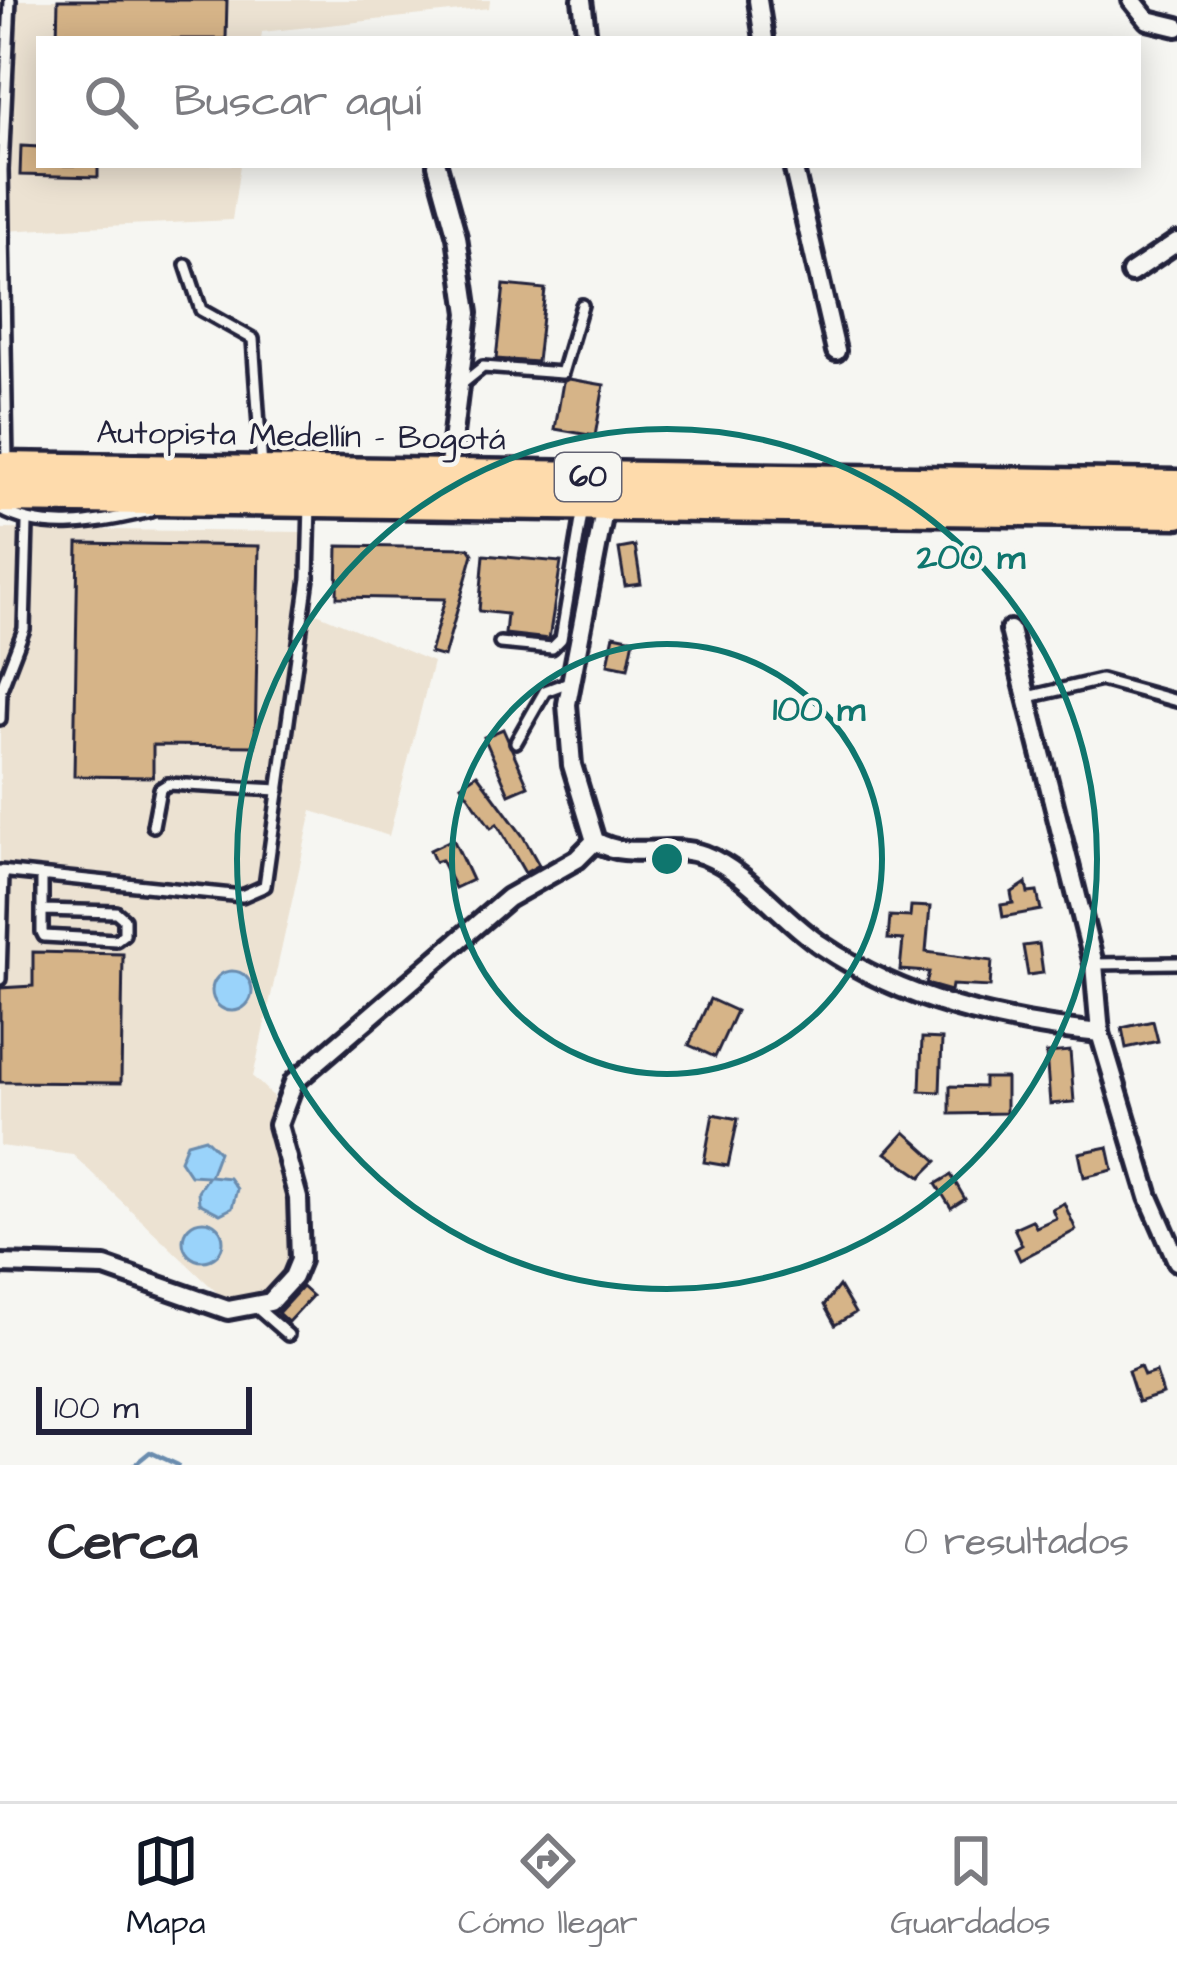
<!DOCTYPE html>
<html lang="es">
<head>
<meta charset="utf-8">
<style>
  :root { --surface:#fff; --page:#f2f2f3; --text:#2b2b33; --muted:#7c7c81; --line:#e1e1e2; --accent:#111827 }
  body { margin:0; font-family:"Architects Daughter",sans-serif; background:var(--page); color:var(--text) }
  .scale { position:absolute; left:36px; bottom:30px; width:216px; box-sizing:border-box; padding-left:12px; border:6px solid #22223b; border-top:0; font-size:33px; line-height:42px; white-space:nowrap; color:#22223b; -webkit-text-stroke:9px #f6f6f2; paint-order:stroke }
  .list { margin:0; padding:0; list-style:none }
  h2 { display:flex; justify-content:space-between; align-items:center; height:156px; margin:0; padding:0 48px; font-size:51px }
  h2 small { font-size:39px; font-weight:400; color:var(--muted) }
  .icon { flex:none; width:66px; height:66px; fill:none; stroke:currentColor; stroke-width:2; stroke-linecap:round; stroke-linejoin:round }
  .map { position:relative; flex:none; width:1177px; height:1465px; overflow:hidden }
  .search { position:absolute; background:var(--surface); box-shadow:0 6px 30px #0003; left:36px; right:36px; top:36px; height:132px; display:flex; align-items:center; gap:30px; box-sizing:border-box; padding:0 42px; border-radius:0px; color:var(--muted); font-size:45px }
  .sheet { height:336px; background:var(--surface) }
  nav { display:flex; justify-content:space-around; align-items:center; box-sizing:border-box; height:168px; border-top:3px solid var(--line); background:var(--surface); font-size:33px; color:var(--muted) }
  nav a { display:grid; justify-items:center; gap:6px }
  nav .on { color:var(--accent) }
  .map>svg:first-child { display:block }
</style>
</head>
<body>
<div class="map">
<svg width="1177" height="1465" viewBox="0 0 1177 1465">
  <rect width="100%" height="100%" fill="#f6f6f2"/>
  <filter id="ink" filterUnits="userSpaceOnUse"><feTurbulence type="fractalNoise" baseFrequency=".00833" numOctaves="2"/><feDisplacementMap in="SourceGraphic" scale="24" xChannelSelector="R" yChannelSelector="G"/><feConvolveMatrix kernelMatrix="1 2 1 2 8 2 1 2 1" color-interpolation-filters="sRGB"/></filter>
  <g filter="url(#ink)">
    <!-- built -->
    <g fill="#ece2d2">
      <path d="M0,0H490L489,8L262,32L261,39H39V165H240L232,220L1,231L0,441Z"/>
      <path d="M0,529L307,532V609L433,662L389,836L312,811L253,1077L273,1096L272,1146L291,1206V1226L285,1271L257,1300L228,1303L73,1155L0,1146Z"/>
    </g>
    <!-- water -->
    <g fill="#9ad3fa" stroke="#6a8cae" stroke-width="3">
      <circle cx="232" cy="991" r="20"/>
      <path d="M205,1138L219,1152L210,1176L229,1178L237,1189L232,1208L220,1214L199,1203L198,1191L208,1176L190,1175L180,1160L187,1143Z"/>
      <circle cx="203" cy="1241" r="20"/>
    </g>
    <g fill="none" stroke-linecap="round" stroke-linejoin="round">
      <!-- stream -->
      <path stroke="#6a8cae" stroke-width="4.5" d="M134,1465L150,1452L178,1465"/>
    </g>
    <!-- building -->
    <g fill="#d6b488" stroke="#22223b" stroke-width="3">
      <path d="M58,0H227L226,39H57Z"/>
      <path d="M21,146L39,147V165H98V177L20,175Z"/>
      <path d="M504,285L545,289L537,362L496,359Z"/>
      <path d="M569,379L604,385L595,436L555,429L563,382Z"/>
      <path d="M78,543L259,546L255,746L153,745V777L74,776Z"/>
      <path d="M338,546L469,548L473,554L444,657L430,653L445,599L337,597Z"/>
      <path d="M635,546L641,584L625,586L619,549Z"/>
      <path d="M484,555L561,562L549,639L505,634L507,614L479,611Z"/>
      <path d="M614,635L634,639L628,668L608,664Z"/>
      <path d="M503,729L528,786L509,794L484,737Z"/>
      <path d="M477,774L523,836L539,865L525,873L497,824L491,828L461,785Z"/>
      <path d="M453,839L472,880L455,888L441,860L435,862L430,850Z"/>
      <path d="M1026,883L1028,893L1037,892L1041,910L1003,917L1001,905L1013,903L1011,893Z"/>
      <path d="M911,906L930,907L926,952L992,961L990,987L952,985L951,991L926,984L929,972L900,970L903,940L888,939L890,916L910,917Z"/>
      <path d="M1039,944L1043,973L1028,975L1023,946Z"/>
      <path d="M33,952L123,954L121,1083L0,1082V988L33,986Z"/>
      <path d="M710,999L736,1011L715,1057L689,1045Z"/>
      <path d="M1153,1021L1158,1041L1126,1048L1122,1028Z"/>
      <path d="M922,1038L942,1039L940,1092L920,1091Z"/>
      <path d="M1070,1051L1074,1102L1050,1104L1046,1053Z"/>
      <path d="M984,1078H1006V1113L950,1114V1086L984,1087Z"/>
      <path d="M713,1114L738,1119L728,1166L704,1162Z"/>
      <path d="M905,1132L937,1161L921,1177L886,1153Z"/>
      <path d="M1108,1147L1113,1170L1084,1177L1079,1153Z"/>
      <path d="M951,1175L965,1199L951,1208L936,1184Z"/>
      <path d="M1064,1203L1076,1230L1020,1260L1015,1249L1022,1245L1014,1228L1032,1220L1036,1227L1056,1218L1052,1209Z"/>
      <path d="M839,1286L855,1313L835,1325L824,1305Z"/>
      <path d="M302,1287L312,1296L288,1322L278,1313Z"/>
      <path d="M1140,1366L1144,1376L1156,1372L1163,1394L1138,1402L1128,1371Z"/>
    </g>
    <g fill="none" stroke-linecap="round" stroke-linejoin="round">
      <!-- lane casing -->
      <g stroke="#22223b" stroke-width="18">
        <g id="lane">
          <path d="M186,265L201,310L253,339L262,468"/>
          <path d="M463,383L483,367L562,373L582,305"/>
          <path d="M7,463L2,170L10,0"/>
          <path d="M0,509C46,535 101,522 151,511"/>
          <path d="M500,643L552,648L561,639L583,508"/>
          <path d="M1024,698L1101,680L1177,701"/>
          <path d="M0,719L1,689L24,629L27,524"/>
          <path d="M516,742L545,691L569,682"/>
          <path d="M153,826L160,789L168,784L279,790"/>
          <path d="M0,871L242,896L265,886L308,578L310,504"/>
          <path d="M42,879V932L44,936L116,940L124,934V919L116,912L43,910"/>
          <path d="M1094,964L1177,963"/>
          <path d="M0,979L3,874"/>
          <path d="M257,1308L288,1335"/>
        </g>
      </g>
      <!-- street casing -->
      <g stroke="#22223b" stroke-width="26">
        <g id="street">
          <path d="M582,0L587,39"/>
          <path d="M758,0L764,39"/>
          <path d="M1132,0L1148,20L1177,27"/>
          <path d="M437,165L457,237L468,313L448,474"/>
          <path d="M793,165L836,351"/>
          <path d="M1131,273L1177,242"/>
          <path d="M605,506L567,704L572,765L595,841C629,861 669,842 704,855C748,872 782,919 821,945C905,1002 1001,1023 1100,1033L1149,1197L1177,1261"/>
          <path d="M1010,630L1094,964L1100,1033"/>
          <path d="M0,1264L105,1267L228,1310L270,1302L293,1277L300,1260L298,1198L278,1125L294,1082L508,898L577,859L595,841"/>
        </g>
      </g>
      <!-- highway casing -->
      <g stroke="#22223b" stroke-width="39">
        <g id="highway">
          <path d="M0,468L1177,486"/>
          <path d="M0,497L1177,512"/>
        </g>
      </g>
      <!-- lane -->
      <use href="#lane" stroke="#f6f6f2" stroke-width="9"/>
      <!-- street -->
      <use href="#street" stroke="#f6f6f2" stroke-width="16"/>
      <!-- highway -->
      <use href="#highway" stroke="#fedbac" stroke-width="30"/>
    </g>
  </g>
  <!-- distance rings -->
  <g fill="none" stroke="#0f766e" stroke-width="6">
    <circle cx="667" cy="859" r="215"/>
    <circle cx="667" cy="859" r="430"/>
  </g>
  <g text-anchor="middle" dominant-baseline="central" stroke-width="9" stroke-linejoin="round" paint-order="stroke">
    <!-- shield labels -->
    <rect fill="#f6f6f2" stroke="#626272" stroke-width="3" x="555" y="453" width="66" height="48" rx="9"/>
    <g font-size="30" font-weight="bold" fill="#22223b">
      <text x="588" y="477">60</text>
    </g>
    <!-- street labels -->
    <g font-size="33" fill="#22223b" stroke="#f6f6f2">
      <text transform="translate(301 436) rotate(1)">Autopista Medellín - Bogotá</text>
    </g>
  </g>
  <circle cx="667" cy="859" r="18" fill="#0f766e" stroke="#f6f6f2" stroke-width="6"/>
  <g font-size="36" text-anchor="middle" font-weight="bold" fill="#0f766e" stroke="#f6f6f2" stroke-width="9" stroke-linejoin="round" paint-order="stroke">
    <text x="971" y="568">200 m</text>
    <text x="819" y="720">100 m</text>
  </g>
</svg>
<div class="scale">100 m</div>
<div class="search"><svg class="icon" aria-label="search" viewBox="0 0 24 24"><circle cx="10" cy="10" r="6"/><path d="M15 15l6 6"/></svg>Buscar aquí</div>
</div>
<section class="sheet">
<h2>Cerca<small>0 resultados</small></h2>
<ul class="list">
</ul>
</section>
<nav>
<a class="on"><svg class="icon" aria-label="map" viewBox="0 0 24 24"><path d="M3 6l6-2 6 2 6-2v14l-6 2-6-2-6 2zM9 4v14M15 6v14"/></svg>Mapa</a>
<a><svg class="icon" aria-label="directions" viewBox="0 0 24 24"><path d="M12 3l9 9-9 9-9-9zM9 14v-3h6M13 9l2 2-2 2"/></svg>Cómo llegar</a>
<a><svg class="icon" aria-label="saved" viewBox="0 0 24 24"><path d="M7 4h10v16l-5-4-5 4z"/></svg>Guardados</a>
</nav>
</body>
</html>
